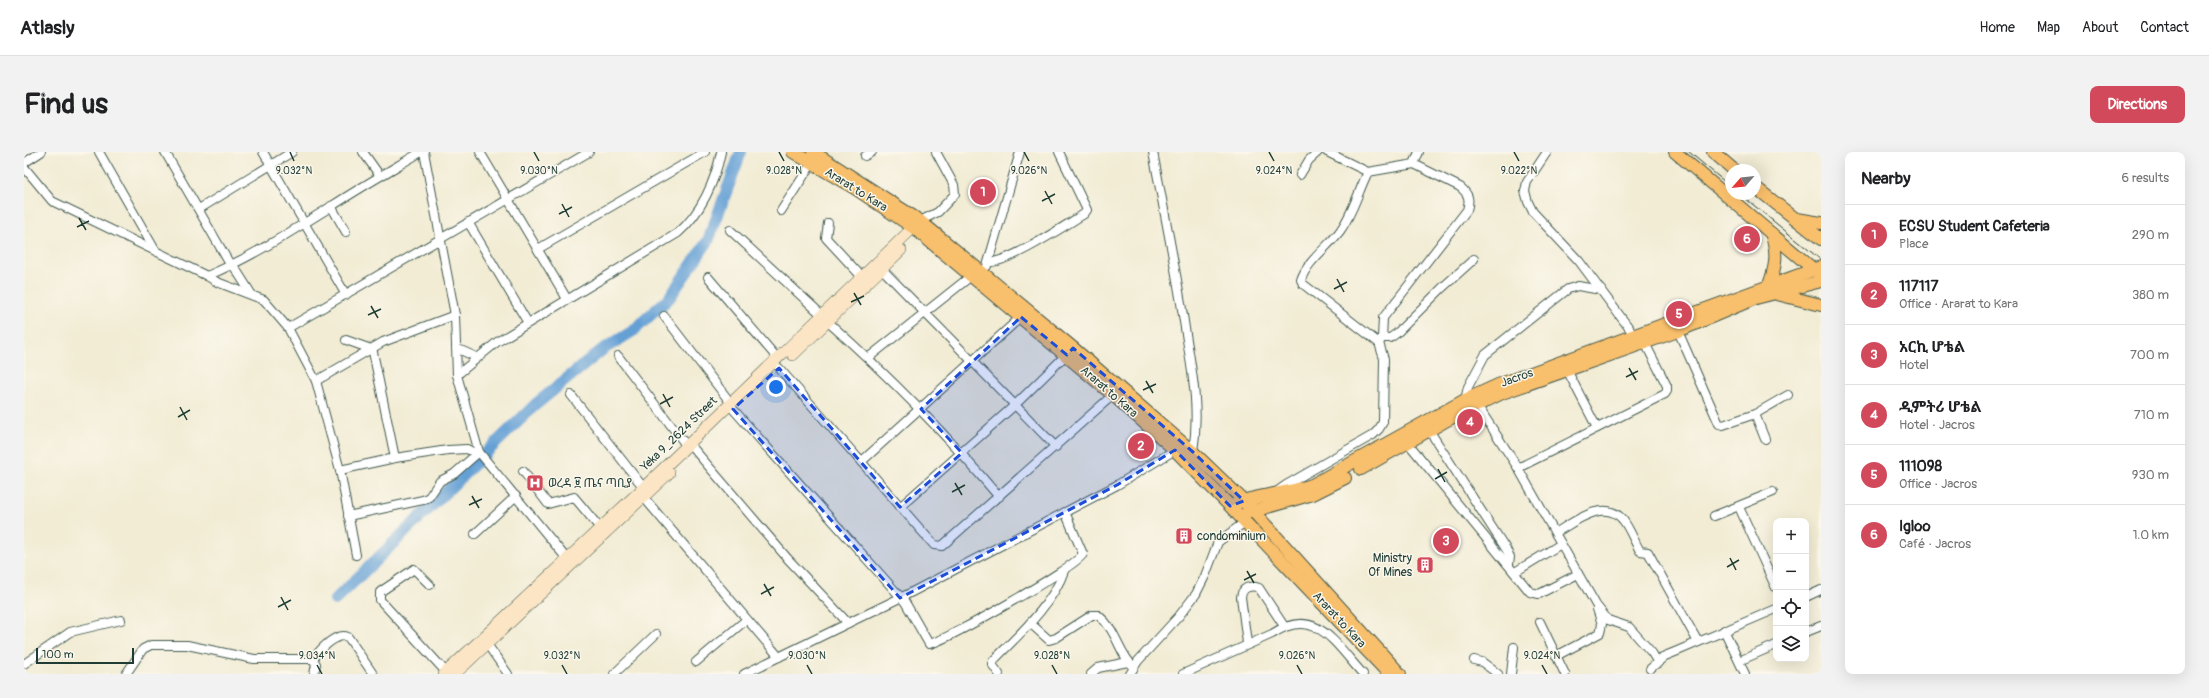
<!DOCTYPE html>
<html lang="en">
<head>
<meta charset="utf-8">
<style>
  :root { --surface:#fff; --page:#f2f2f2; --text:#202124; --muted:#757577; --line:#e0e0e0; --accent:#d1495b }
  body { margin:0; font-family:Pangolin,"Noto Sans Ethiopic",sans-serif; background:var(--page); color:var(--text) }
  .controls { position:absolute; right:12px; bottom:12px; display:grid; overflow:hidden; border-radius:8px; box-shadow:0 4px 16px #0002 }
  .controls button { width:36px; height:36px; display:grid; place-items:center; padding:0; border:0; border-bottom:1px solid var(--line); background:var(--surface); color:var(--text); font:20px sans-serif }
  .compass { position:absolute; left:1701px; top:12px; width:36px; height:36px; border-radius:50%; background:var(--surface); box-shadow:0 4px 16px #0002; rotate:242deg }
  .scale { position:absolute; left:12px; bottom:10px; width:98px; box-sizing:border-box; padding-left:4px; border:2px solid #1f3d34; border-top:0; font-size:11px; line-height:14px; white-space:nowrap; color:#1f3d34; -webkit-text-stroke:3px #fbf7ec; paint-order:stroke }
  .you { position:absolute; left:752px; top:235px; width:14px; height:14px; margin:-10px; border:3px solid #fff; border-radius:50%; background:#1a73e8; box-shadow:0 0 0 6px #1a73e833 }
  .badge { display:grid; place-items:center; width:26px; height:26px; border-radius:50%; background:var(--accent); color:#fff; font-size:13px; font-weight:700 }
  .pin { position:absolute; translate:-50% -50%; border:2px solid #fff; box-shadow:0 1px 4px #0006 }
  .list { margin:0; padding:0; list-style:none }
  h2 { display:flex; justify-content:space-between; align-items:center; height:52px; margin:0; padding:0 16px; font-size:17px }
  h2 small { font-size:13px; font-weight:400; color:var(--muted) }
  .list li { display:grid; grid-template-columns:26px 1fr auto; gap:12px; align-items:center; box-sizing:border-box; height:60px; padding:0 16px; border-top:1px solid var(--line) }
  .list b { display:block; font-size:15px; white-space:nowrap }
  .list p { margin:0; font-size:13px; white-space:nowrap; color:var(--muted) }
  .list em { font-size:13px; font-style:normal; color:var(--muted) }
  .icon { flex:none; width:22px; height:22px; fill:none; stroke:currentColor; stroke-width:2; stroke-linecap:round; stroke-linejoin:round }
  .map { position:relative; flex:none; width:1797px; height:522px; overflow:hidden; border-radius:8px }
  header { display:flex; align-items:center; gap:24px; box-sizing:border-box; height:56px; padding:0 20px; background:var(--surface); border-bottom:1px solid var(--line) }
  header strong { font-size:19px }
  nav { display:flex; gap:22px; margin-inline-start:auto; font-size:14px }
  .intro { display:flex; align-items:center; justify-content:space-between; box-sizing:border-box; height:96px; padding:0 24px }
  h1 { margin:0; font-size:28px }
  .button { padding:10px 18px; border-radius:8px; background:var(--accent); color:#fff; font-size:14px; font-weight:700 }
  main { display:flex; gap:24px; padding:0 24px }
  aside { flex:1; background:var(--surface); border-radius:8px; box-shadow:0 4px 16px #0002 }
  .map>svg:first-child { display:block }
</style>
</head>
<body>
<header>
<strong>Atlasly</strong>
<nav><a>Home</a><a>Map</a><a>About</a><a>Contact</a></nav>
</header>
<div class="intro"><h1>Find us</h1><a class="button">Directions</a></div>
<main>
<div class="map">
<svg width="1797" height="522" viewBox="0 0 1797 522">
  <rect width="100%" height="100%" fill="#fbf7ec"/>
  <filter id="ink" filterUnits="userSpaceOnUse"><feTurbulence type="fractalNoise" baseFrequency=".025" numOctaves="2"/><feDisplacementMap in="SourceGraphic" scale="8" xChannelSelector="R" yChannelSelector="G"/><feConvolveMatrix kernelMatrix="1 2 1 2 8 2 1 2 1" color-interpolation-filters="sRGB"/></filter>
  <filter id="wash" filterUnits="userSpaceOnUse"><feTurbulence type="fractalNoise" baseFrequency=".012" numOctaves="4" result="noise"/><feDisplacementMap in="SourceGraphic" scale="16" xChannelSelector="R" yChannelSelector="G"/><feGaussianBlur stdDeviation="0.9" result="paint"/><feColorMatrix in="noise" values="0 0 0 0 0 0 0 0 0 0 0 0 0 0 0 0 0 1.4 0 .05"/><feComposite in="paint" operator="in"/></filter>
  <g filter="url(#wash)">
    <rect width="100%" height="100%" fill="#f2ecd4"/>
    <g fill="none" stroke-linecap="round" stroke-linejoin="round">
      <!-- river -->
      <path stroke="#65a0d5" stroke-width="12" d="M311,448L511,253L578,198L609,179L645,146L684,89L717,0"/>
    </g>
  </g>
  <g filter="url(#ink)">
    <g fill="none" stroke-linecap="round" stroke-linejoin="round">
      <!-- street casing -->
      <g stroke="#3f574c" stroke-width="10">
        <g id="street">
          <path d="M75,0L131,98"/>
          <path d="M141,0L207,114"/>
          <path d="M239,0L322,143"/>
          <path d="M339,0L356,24"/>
          <path d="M400,0L431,163L433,223L455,300L543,407"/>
          <path d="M456,0L543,147"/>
          <path d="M1129,0C1140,59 1152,117 1161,176C1168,220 1176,255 1169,300"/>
          <path d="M1303,0L1344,20"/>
          <path d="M1523,0L1503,30L1501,39L1504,50L1509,60L1555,109L1611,184"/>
          <path d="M841,4L848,0"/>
          <path d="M0,11L17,0"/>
          <path d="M0,15L28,49L183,124L193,130L240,148L264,176L292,229L316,318L332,403"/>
          <path d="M1276,23L1285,8L1294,0"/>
          <path d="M307,54L322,80"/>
          <path d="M175,57L268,0"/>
          <path d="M757,59L788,11"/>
          <path d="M896,69L914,60L931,42L930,33L912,0"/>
          <path d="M444,70L504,171"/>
          <path d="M804,71L802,86L838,125"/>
          <path d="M706,78L798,163"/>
          <path d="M514,97L681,0"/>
          <path d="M965,110C985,111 1040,74 1060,62L1063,58L1035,0"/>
          <path d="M209,113L228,143"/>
          <path d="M963,114L996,0"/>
          <path d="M858,117L1032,295"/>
          <path d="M183,124C228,105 268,79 308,54C337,35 367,18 397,0"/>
          <path d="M684,125L754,207"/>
          <path d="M640,164L706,250"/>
          <path d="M803,169C865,224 922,282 975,345"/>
          <path d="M264,176L565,0"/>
          <path d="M1654,179L1695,272L1699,273L1731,262L1741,287"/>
          <path d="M1358,186H1366L1373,181L1418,136L1450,107"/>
          <path d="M322,188L347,197L349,200L371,306"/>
          <path d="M1355,191L1358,186L1359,166L1443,58C1446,48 1445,42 1436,35L1390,12"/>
          <path d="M432,196L452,205"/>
          <path d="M594,204L662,293"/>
          <path d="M844,206L947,124"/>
          <path d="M755,216L910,393L918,394L1089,243"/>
          <path d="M1543,218L1573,276"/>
          <path d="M433,223L473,190L654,81C677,61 691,30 697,0"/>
          <path d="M292,229L359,190L431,163"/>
          <path d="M547,243L623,340"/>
          <path d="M1441,248L1444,235L1461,203L1544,137L1554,134L1577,138"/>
          <path d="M1453,253L1494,316L1572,453L1584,468L1605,475L1628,501L1634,511"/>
          <path d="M709,257L881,450L905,492C920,490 1052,415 1059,402L1041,360"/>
          <path d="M1731,262L1764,243"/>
          <path d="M1405,278L1482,397L1486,405L1485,412"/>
          <path d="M1384,291L1506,440L1515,442L1554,422"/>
          <path d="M669,296L764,407L824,471"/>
          <path d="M837,310L997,165"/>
          <path d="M1494,316L1641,242L1643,239V234L1621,191"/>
          <path d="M316,318L371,306L424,298L443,297L451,301"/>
          <path d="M499,319L524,352L550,345L576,376"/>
          <path d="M1252,340L1262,333L1349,283L1355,277L1359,270L1360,207L1355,191L1279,132L1277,128C1283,109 1305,94 1316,79C1329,61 1334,40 1344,20L1390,12L1395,0"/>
          <path d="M616,341L755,505"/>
          <path d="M876,355L991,253L1045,200"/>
          <path d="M1715,355L1752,436"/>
          <path d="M324,364L399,348L405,345L416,329L430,322L455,300"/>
          <path d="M1690,364L1749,340"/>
          <path d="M1531,381C1549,371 1580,345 1599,368C1606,377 1610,389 1616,399L1624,400L1674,490"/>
          <path d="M451,382L492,344"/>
          <path d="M1491,420L1537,392"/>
          <path d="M406,433L390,417L356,440V448L422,520"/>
          <path d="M1782,445L1797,438"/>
          <path d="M1516,470L1541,522"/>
          <path d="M1006,471L1025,488L1032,486L1068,463H1074C1094,479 1094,501 1110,515"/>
          <path d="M1700,478L1721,522"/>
          <path d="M1782,480L1797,474"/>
          <path d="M1223,491L1217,445C1218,436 1226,432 1235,436L1260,474"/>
          <path d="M463,492L484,522"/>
          <path d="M1532,504L1576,481L1578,472L1573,457"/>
          <path d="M1450,508L1458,510L1474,522"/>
          <path d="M1715,509L1752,493"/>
          <path d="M672,510L722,468"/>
          <path d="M0,512L46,480L97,468"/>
          <path d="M1626,517L1641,504L1651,500L1752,457"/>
          <path d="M102,522L119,497L127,493H163L230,507H289"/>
          <path d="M290,522L292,512L289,507C296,498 312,480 324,485L349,522"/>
          <path d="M590,522L632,482"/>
          <path d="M720,522L886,441L1093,333L1151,298"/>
          <path d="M975,522L968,512L969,509C994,483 1028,454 1040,419"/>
          <path d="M1067,522L1074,516L1104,510"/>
          <path d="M1106,522L1114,509L1155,464L1172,442L1181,424L1194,390L1221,370"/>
          <path d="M1159,522L1248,482C1292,453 1311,492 1339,522"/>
          <path d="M1487,522L1490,495"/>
        </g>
      </g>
      <!-- secondary casing -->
      <g stroke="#3f574c" stroke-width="12">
        <g id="secondary">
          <path d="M769,203L877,98"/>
          <path d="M420,522L615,340L895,70"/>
          <path d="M431,522L645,321"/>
        </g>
      </g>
      <!-- primary casing -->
      <g stroke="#3f574c" stroke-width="14">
        <g id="primary">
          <path d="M769,0L832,37L890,76L1089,243L1151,298L1206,354L1365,522"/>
          <path d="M789,0L896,69L1049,196L1169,300L1220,349L1376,522"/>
          <path d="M1651,0L1795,122"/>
          <path d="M1689,0L1710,18"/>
          <path d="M1731,35L1797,87"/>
          <path d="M1773,67L1797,71"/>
          <path d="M1745,133C1752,114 1754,101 1747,81"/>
          <path d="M1753,142L1797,153"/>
          <path d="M1337,317L1423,268L1478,241L1654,179L1732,146L1797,129"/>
          <path d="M1213,351C1238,342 1263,342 1288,333L1441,248L1474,233L1797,115"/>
          <path d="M1222,361L1289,342L1321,326"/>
        </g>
      </g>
      <!-- street -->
      <use href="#street" stroke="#fff" stroke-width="8"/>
      <!-- secondary -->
      <use href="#secondary" stroke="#fce5c4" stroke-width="11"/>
      <!-- primary -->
      <use href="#primary" stroke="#f8bf6c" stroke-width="12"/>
      <!-- tram -->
      <g stroke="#1f3d34" stroke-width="1">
        <path d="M1665,0L1707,35"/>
        <path d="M1716,42L1797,108"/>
      </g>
    </g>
  </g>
  <!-- marked area -->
  <path fill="#1d4ed8" fill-opacity="0.2" stroke="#1d4ed8" stroke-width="3" stroke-dasharray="8 5" stroke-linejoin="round" d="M997,165L1043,203L1049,196L1169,300L1220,349L1206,354L1151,298L1093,333L876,446L709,257L755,216L876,355L938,301L897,257Z"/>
  <!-- ticks -->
  <path fill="none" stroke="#1f3d34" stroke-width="1.5" d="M266,0L270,9M510,0L515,9M755,0L760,9M1000,0L1005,9M1245,0L1250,9M1490,0L1495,9M1021,39L1028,52M1018,49L1031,42M538,52L545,65M535,62L548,55M55,66L62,78M53,75L65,69M1313,127L1320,140M1310,137L1323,130M830,141L837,153M827,150L840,144M347,154L354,166M344,163L357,157M1605,216L1612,228M1602,225L1614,219M1122,229L1129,241M1119,238L1132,232M639,242L646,255M636,252L649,245M156,255L163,268M154,265L166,258M1414,317L1421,330M1411,327L1423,320M931,331L938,343M928,340L941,333M448,344L455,356M445,353L458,347M1706,406L1712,418M1703,415L1715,408M1223,419L1230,431M1220,428L1232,422M740,432L747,444M737,442L750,435M257,445L264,458M254,455L267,448M293,513L298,522M538,513L543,522M783,513L788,522M1028,513L1033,522M1273,513L1278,522M1518,513L1523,522"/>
  <!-- icons -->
  <defs>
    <g id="hospital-square" transform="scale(0.9)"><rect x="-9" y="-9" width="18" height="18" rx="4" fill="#d1495b" stroke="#fbf7ec"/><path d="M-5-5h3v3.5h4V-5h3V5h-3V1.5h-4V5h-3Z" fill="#fff"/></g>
    <g id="building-square" transform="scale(0.9)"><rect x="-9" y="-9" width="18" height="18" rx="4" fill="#d1495b" stroke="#fbf7ec"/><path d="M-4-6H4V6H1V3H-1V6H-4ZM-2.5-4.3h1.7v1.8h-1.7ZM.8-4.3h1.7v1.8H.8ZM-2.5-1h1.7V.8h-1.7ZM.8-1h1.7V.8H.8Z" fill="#fff"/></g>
  </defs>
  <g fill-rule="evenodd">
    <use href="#hospital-square" x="511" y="331"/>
    <use href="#building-square" x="1160" y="384"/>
    <use href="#building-square" x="1401" y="413"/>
  </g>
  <g text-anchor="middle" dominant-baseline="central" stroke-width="3" stroke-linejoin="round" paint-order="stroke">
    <!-- street labels -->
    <g font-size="12" fill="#1f3d34" stroke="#fbf7ec">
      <text transform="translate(832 38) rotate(32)">Ararat to Kara</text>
      <text transform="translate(1493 226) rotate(-20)">Jacros</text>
      <text transform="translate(1085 240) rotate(41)">Ararat to Kara</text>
      <text transform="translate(655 282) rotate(-44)">Yeka 9_2624 Street</text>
      <text transform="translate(1315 468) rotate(47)">Ararat to Kara</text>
    </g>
    <!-- poi labels -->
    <g font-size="12" fill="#1f3d34" stroke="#fbf7ec" text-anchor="start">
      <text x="524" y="331">ወረዳ ፱ ጤና ጣቢያ</text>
      <text x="1173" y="384">condominium</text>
      <text x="1388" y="406" text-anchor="end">Ministry<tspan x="1388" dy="14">Of Mines</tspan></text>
    </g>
  </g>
  <g font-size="10" text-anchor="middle" fill="#1f3d34" stroke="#fbf7ec" stroke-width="3" stroke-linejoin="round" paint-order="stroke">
    <text x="1005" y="22">9.026°N</text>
    <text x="270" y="22">9.032°N</text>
    <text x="515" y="22">9.030°N</text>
    <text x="760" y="22">9.028°N</text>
    <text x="1250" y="22">9.024°N</text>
    <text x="1495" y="22">9.022°N</text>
    <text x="293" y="507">9.034°N</text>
    <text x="538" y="507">9.032°N</text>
    <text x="783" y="507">9.030°N</text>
    <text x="1028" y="507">9.028°N</text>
    <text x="1273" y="507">9.026°N</text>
    <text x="1518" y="507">9.024°N</text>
  </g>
</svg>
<div class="controls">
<button>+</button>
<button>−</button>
<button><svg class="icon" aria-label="locate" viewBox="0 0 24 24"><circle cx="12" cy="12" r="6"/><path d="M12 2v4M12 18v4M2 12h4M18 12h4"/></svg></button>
<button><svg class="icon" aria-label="layers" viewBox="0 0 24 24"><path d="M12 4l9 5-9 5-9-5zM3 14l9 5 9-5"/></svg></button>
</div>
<svg class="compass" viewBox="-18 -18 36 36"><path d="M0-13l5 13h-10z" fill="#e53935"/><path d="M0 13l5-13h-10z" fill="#757577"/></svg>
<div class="scale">100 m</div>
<div class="you"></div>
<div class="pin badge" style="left:959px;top:40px">1</div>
<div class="pin badge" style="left:1117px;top:294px">2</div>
<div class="pin badge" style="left:1422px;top:389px">3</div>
<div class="pin badge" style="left:1446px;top:270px">4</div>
<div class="pin badge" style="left:1655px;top:162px">5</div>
<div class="pin badge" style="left:1723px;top:87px">6</div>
</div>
<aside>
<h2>Nearby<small>6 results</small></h2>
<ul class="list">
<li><span class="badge">1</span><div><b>ECSU Student Cafeteria</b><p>Place</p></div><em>290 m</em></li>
<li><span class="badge">2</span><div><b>117117</b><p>Office · Ararat to Kara</p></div><em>380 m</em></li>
<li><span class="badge">3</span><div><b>አርኪ ሆቴል</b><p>Hotel</p></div><em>700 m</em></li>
<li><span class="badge">4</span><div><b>ዲምትሪ ሆቴል</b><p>Hotel · Jacros</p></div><em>710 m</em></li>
<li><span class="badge">5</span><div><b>111098</b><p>Office · Jacros</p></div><em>930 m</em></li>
<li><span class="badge">6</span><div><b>Igloo</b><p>Café · Jacros</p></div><em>1.0 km</em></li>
</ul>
</aside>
</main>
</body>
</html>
